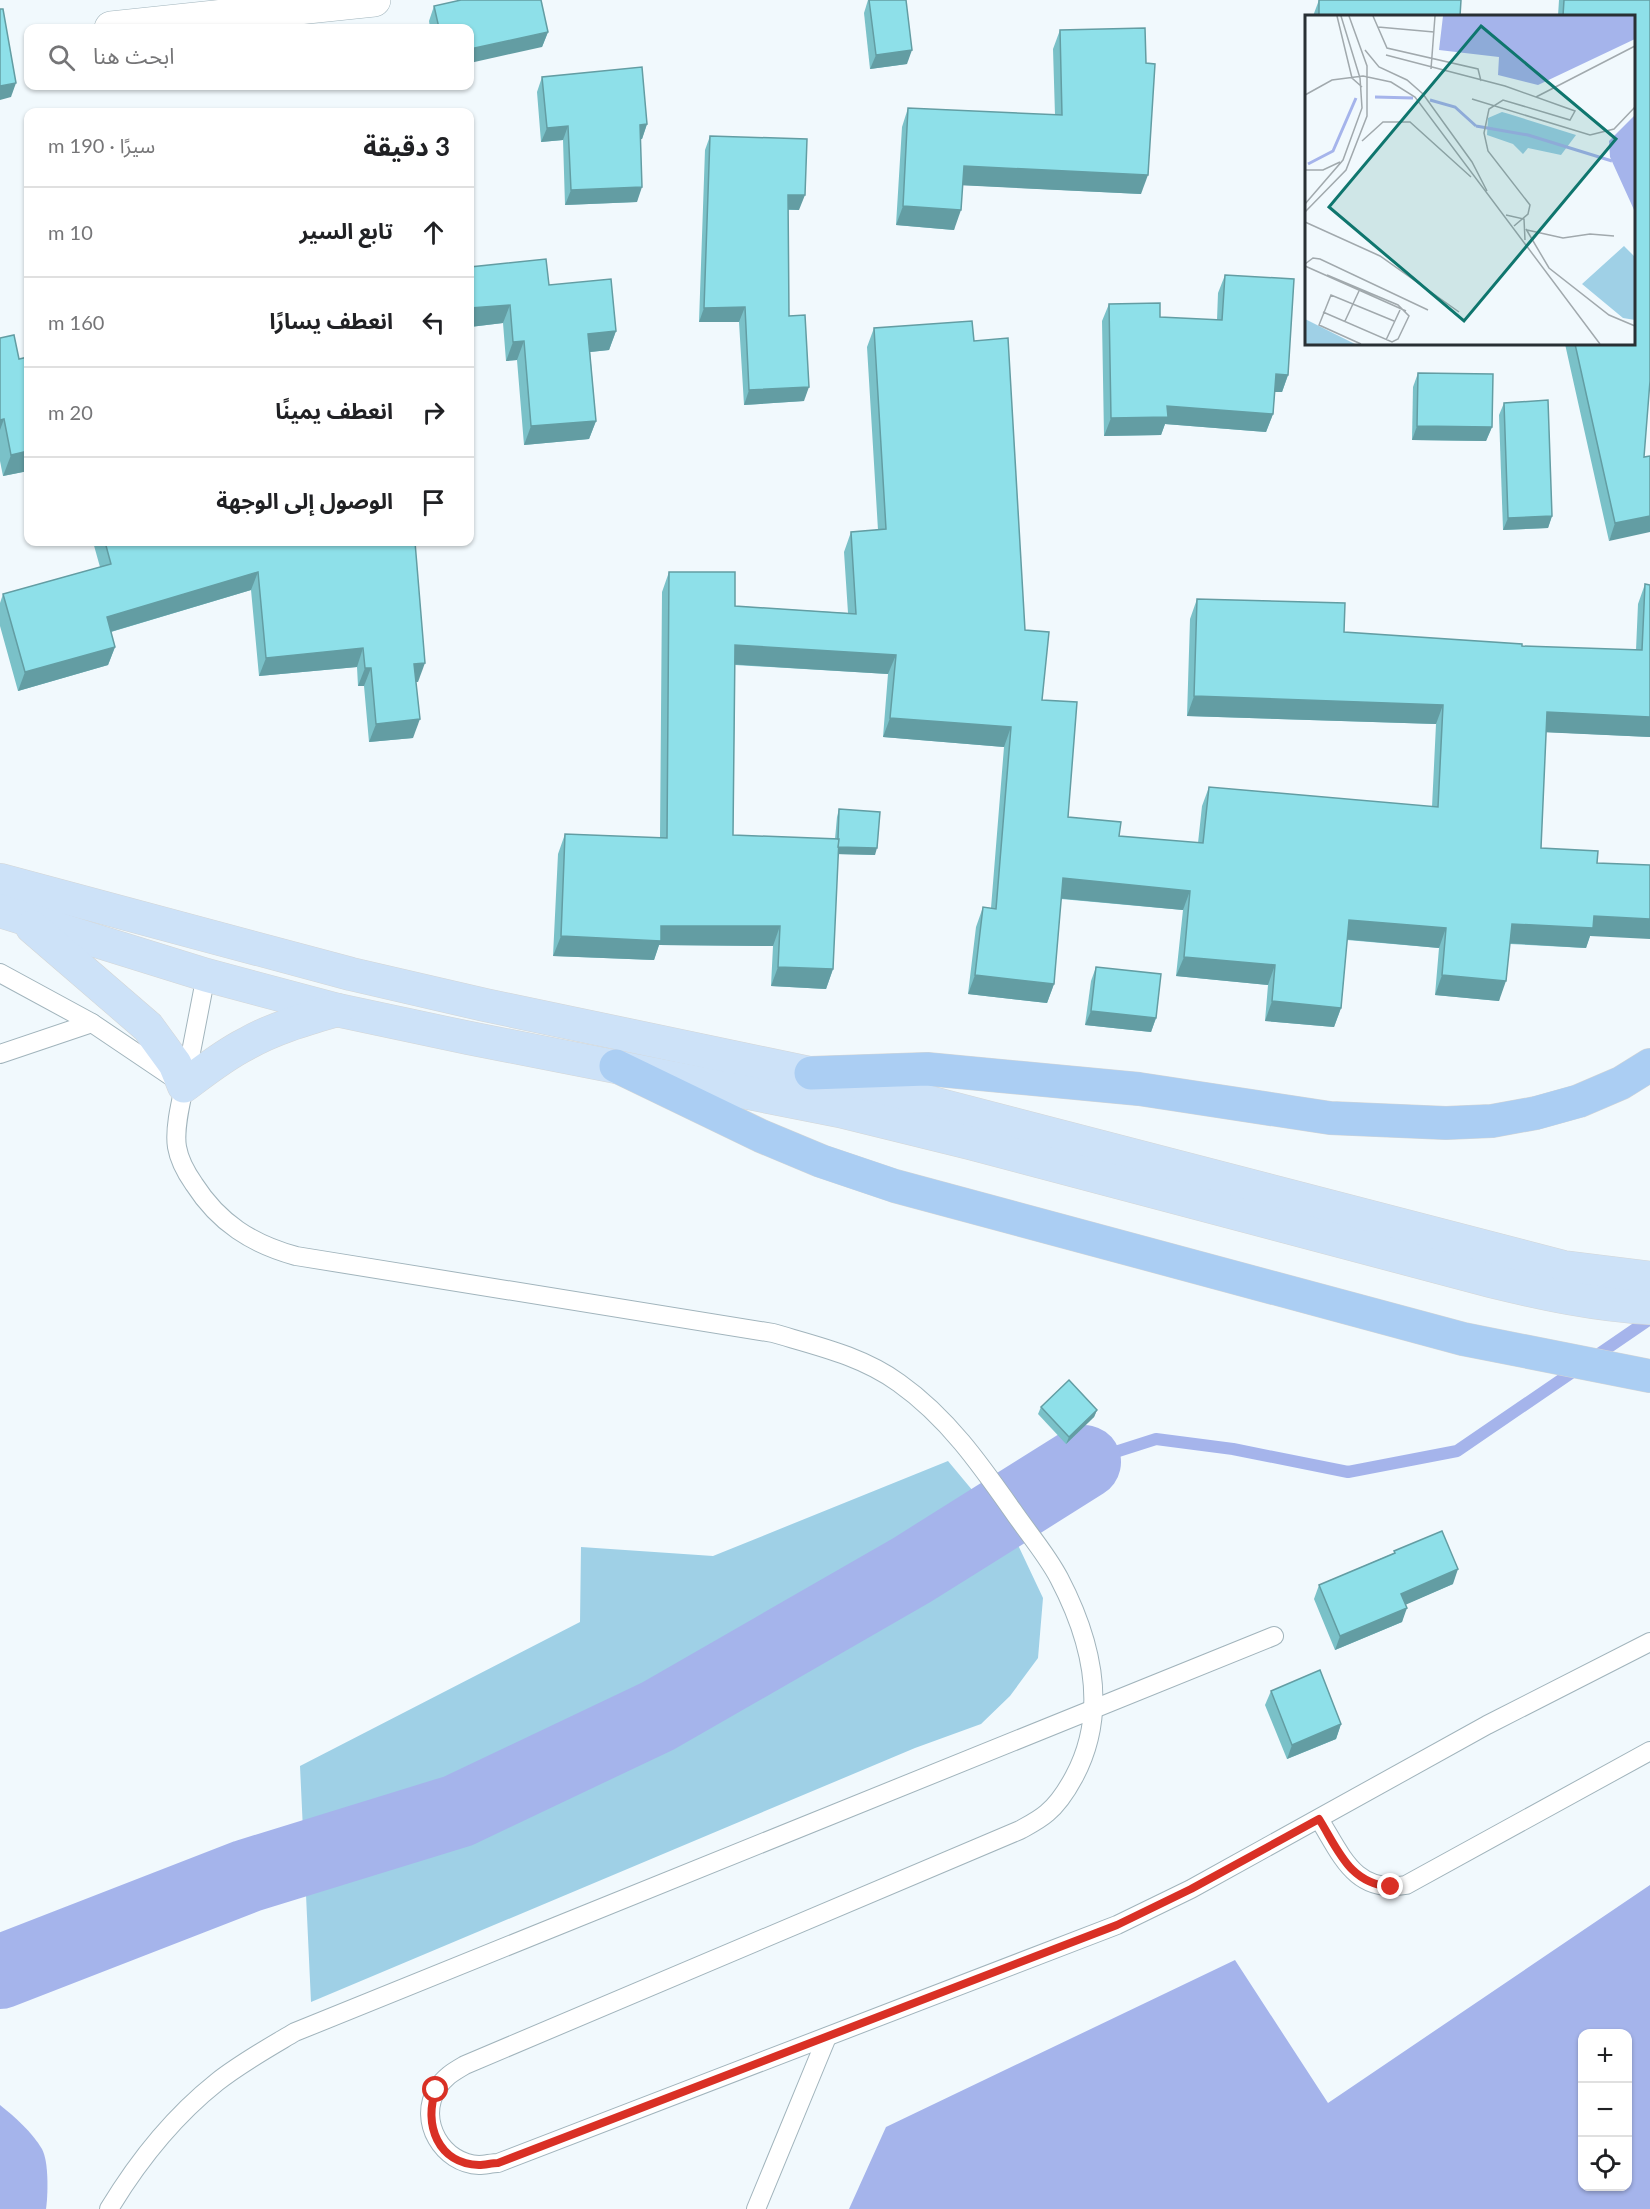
<!DOCTYPE html>
<html lang="ar">
<head>
<meta charset="utf-8">
<style>
  :root { --surface:#fff; --page:#f2f2f2; --text:#202124; --muted:#757577; --line:#e0e0e0 }
  body { margin:0; font-family:Lato,"Noto Sans Arabic",sans-serif; background:var(--page); color:var(--text); direction:rtl }
  .controls { position:absolute; right:18px; bottom:18px; display:grid; overflow:hidden; border-radius:12px; box-shadow:0 2px 4px #0004 }
  .controls button { width:54px; height:54px; display:grid; place-items:center; padding:0; border:0; border-bottom:2px solid var(--line); background:var(--surface); color:var(--text); font:30px sans-serif }
  .stop { position:absolute; width:18px; height:18px; margin:-14px; border:4px solid #d93025; border-radius:50%; background:#fff }
  .stop.end { background:#d93025; border-color:#fff; box-shadow:0 2px 6px #0008 }
  .list { margin:0; padding:0; list-style:none }
  h2 { display:flex; justify-content:space-between; align-items:center; height:78px; margin:0; padding:0 24px; font-size:26px }
  h2 small { font-size:20px; font-weight:400; color:var(--muted) }
  .list li { display:grid; grid-template-columns:39px 1fr auto; gap:18px; align-items:center; box-sizing:border-box; height:90px; padding:0 24px; border-top:2px solid var(--line) }
  .list b { display:block; font-size:22px; white-space:nowrap }
  .list em { font-size:20px; font-style:normal; color:var(--muted) }
  .icon { flex:none; width:33px; height:33px; fill:none; stroke:currentColor; stroke-width:2; stroke-linecap:round; stroke-linejoin:round }
  .map { position:relative; flex:none; width:1650px; height:2209px; overflow:hidden; direction:ltr }
  .search { position:absolute; background:var(--surface); box-shadow:0 2px 4px #0004; left:24px; top:24px; width:450px; height:66px; display:flex; align-items:center; gap:15px; box-sizing:border-box; padding:0 21px; border-radius:12px; color:var(--muted); font-size:22px }
  .panel { position:absolute; background:var(--surface); box-shadow:0 2px 4px #0004; left:24px; top:108px; width:450px; height:438px; border-radius:12px; direction:rtl }
  .map>svg:first-child { display:block }
</style>
</head>
<body>
<div class="map">
<svg width="1650" height="2209" viewBox="0 0 1650 2209">
  <rect width="100%" height="100%" fill="#f1f9fd"/>
  <!-- grass -->
  <path fill="#9fd0e6" d="M948,1461L1018,1545L1043,1598L1038,1658L1010,1696L981,1724L915,1748L311,2002L300,1766L580,1622L581,1547L713,1556Z"/>
  <!-- water -->
  <g fill="#a5b4eb" fill-rule="evenodd">
    <path d="M1650,1885V2209H849L886,2127L1235,1960L1328,2103ZM1582,2034H1628V2186H1582Z"/>
    <path d="M0,2105C15,2117 32,2132 42,2149C49,2162 48,2195 46,2209H0Z"/>
  </g>
  <g fill="none" stroke-linecap="round" stroke-linejoin="round">
    <!-- stream -->
    <path stroke="#a5b4eb" stroke-width="12" d="M1084,1462L1156,1439L1233,1449L1348,1472L1457,1451L1650,1319"/>
    <!-- river -->
    <path stroke="#a5b4eb" stroke-width="74" d="M0,1972L247,1876L458,1811L658,1716L912,1570L1084,1462"/>
    <!-- lane casing -->
    <g stroke="#a1b4bc" stroke-width="20">
      <g id="lane">
        <path d="M0,973L92,1023L175,1079"/>
        <path d="M206,975C199,1011 192,1047 185,1083C181,1101 174,1129 177,1147C179,1159 187,1174 194,1184C219,1223 252,1244 296,1256L773,1333C817,1346 862,1356 899,1383C947,1417 980,1464 1013,1511C1028,1533 1047,1555 1059,1578C1092,1641 1109,1712 1074,1777C1067,1790 1058,1804 1047,1813C1039,1820 1029,1825 1020,1830L465,2065C453,2072 444,2077 437,2089C417,2121 443,2164 479,2165C485,2165 492,2163 498,2163L1117,1925L1191,1889L1487,1725L1650,1642"/>
        <path d="M0,1054L92,1023"/>
        <path d="M1319,1819C1342,1856 1355,1894 1406,1885L1650,1751"/>
        <path d="M109,2209C138,2161 173,2117 217,2082C241,2063 268,2048 295,2032L1274,1636"/>
        <path d="M756,2209L827,2037"/>
      </g>
    </g>
    <!-- street casing -->
    <g stroke="#a1b4bc" stroke-width="34">
      <path id="street" d="M111,28L374,0"/>
    </g>
    <!-- primary casing -->
    <g stroke="#d4d6d6" stroke-width="34">
      <g id="primary">
        <path d="M0,880L351,974L485,1005L847,1081L1563,1267L1650,1278"/>
        <path d="M0,911L206,975L337,1010L469,1038L840,1111L970,1143L1491,1281C1544,1294 1596,1305 1650,1308"/>
        <path d="M32,927L148,1027L175,1064L184,1086C204,1071 224,1055 246,1044C274,1028 306,1019 337,1010"/>
      </g>
    </g>
    <!-- highway casing -->
    <g stroke="#d4d6d6" stroke-width="34">
      <g id="highway">
        <path d="M616,1066L761,1136L821,1161L895,1186L1463,1339L1650,1376"/>
        <path d="M811,1073L927,1069L1139,1089L1330,1118L1446,1123L1492,1121L1536,1113L1579,1101L1621,1083L1650,1065"/>
      </g>
    </g>
    <!-- lane -->
    <use href="#lane" stroke="#fff" stroke-width="18"/>
    <!-- street -->
    <use href="#street" stroke="#fff" stroke-width="33"/>
    <!-- primary -->
    <use href="#primary" stroke="#cde2f8" stroke-width="33"/>
    <!-- highway -->
    <use href="#highway" stroke="#abcef3" stroke-width="33"/>
  </g>
  <!-- wall -->
  <g fill="#7ac1c8">
    <path d="M868,0H906L907,64L870,69L864,13Z"/>
    <path d="M1319,0L1460,16H1313Z"/>
    <path d="M1559,0H1650L1644,457L1609,541L1565,344H1634V16H1558Z"/>
    <path d="M434,6L548,32L542,47L470,28H430L429,21Z"/>
    <path d="M1060,30L1141,194L962,185L954,230L896,225L902,127L908,108L1055,115L1053,49Z"/>
    <path d="M542,77L647,124L642,139H641L637,202L565,205L563,140L541,142L537,92Z"/>
    <path d="M710,136L799,210H788L789,316L804,401L744,405L739,322H699L705,150Z"/>
    <path d="M470,267L549,285L616,331L609,350L590,352L596,421L589,439L524,445L517,360L506,361L503,323L470,327Z"/>
    <path d="M1225,275L1288,375L1282,392H1275L1273,414L1266,432L1165,424L1161,435L1104,436L1102,321L1109,304L1160,317L1217,320L1218,293Z"/>
    <path d="M874,328L974,341L1025,630L1042,700L1068,817L1119,836L1198,843L1202,806L1209,787L1432,807L1436,724L1187,716L1190,619L1197,599L1344,632L1522,646L1636,650L1638,604L1645,584L1650,737L1546,732L1541,848L1590,936L1586,948L1510,944L1499,1001L1435,995L1439,948L1347,940L1341,1008L1334,1027L1265,1021L1268,985L1176,976L1183,910L1061,899L1054,984L1047,1003L968,994L976,927L983,907L991,908L1004,747L883,737L888,674L735,665L733,835L835,839L837,817L839,809L875,855L838,854L833,969L826,989L771,986L773,946L659,945L654,960L553,956L558,854L565,834L660,838L662,592L669,572L735,606L848,613L844,552L851,532L878,530L867,347Z"/>
    <path d="M0,338L28,471L3,476L0,461Z"/>
    <path d="M1418,373L1492,427L1486,441L1412,440L1413,387Z"/>
    <path d="M1504,403L1552,516L1548,528L1503,530L1499,415Z"/>
    <path d="M93,542H416L415,545L418,682H416L413,738L369,742L364,686H358L357,667L259,676L251,590L111,632L115,647L108,665L18,691L0,626V603L3,594L100,567Z"/>
    <path d="M1096,967L1156,1018L1151,1032L1085,1025L1091,981Z"/>
    <path d="M1041,1407L1097,1410L1094,1417L1066,1444L1038,1414Z"/>
    <path d="M1394,1551L1453,1584L1406,1604L1402,1622L1335,1650L1314,1599L1319,1585L1394,1553Z"/>
    <path d="M1271,1691L1341,1724L1336,1739L1287,1759L1265,1705Z"/>
  </g>
  <!-- shaded-wall -->
  <g fill="#639da3">
    <path d="M548,32L542,47L470,63V49Z"/>
    <path d="M912,50L907,64L870,69L876,55Z"/>
    <path d="M16,83L11,97L0,100V86Z"/>
    <path d="M647,124L642,139L635,140L640,125Z"/>
    <path d="M568,126L563,140L541,142L547,128Z"/>
    <path d="M964,166L1148,175L1141,194L957,185Z"/>
    <path d="M642,187L637,202L565,205L571,190Z"/>
    <path d="M788,195H805L799,210L782,209Z"/>
    <path d="M903,206L961,210L954,230L896,225Z"/>
    <path d="M510,305L503,323L470,327V308Z"/>
    <path d="M745,307L739,322H699L704,308Z"/>
    <path d="M616,331L609,350L581,353L588,334Z"/>
    <path d="M524,341L517,360L506,361L513,342Z"/>
    <path d="M1276,374L1288,375L1282,392H1270Z"/>
    <path d="M809,387L804,401L744,405L749,390Z"/>
    <path d="M1167,406L1273,414L1266,432L1165,424L1161,435L1104,436L1111,418Z"/>
    <path d="M4,419L0,430V420Z"/>
    <path d="M596,421L589,439L524,445L531,426Z"/>
    <path d="M1417,426L1492,427L1486,441L1412,440Z"/>
    <path d="M28,451V471L3,476L11,455Z"/>
    <path d="M1552,516L1548,528L1503,530L1508,518Z"/>
    <path d="M1650,516V532L1609,541L1615,523Z"/>
    <path d="M258,572L251,590L100,635L107,617Z"/>
    <path d="M735,645L896,655L888,674L727,664Z"/>
    <path d="M115,647L108,665L18,691L25,672Z"/>
    <path d="M363,648L357,667L259,676L266,658Z"/>
    <path d="M425,663L418,682H408L414,664Z"/>
    <path d="M365,668H371L364,686H358Z"/>
    <path d="M1194,696L1443,705L1436,724L1187,716Z"/>
    <path d="M1547,712L1650,717V737L1540,732Z"/>
    <path d="M890,718L1011,727L1004,747L883,737Z"/>
    <path d="M420,719L413,738L369,742L376,724Z"/>
    <path d="M837,847L877,848L875,855L835,854Z"/>
    <path d="M1063,878L1190,891L1183,910L1056,898Z"/>
    <path d="M1594,916L1650,919V939L1590,936L1586,948L1504,943L1512,924Z"/>
    <path d="M1349,920L1446,928L1439,948L1342,939Z"/>
    <path d="M661,926H780L773,946L659,945L654,960L553,956L561,936Z"/>
    <path d="M1184,957L1275,965L1268,985L1176,976Z"/>
    <path d="M778,967L833,969L826,989L771,986Z"/>
    <path d="M975,975L1054,984L1047,1003L968,994Z"/>
    <path d="M1442,975L1506,981L1499,1001L1435,995Z"/>
    <path d="M1272,1001L1341,1008L1334,1027L1265,1021Z"/>
    <path d="M1091,1011L1156,1018L1151,1032L1085,1025Z"/>
    <path d="M1097,1410L1094,1417L1066,1444L1069,1437Z"/>
    <path d="M1458,1569L1453,1584L1396,1609L1401,1594Z"/>
    <path d="M1407,1608L1402,1622L1335,1650L1340,1636Z"/>
    <path d="M1341,1724L1336,1739L1287,1759L1292,1745Z"/>
  </g>
  <!-- building -->
  <g fill="#8ee0e9" stroke="#639da3" stroke-width="1.5">
    <path d="M461,0H541L548,32L470,49V28H439L434,6Z"/>
    <path d="M869,0H906L912,50L876,55Z"/>
    <path d="M1319,0H1461L1460,16H1319Z"/>
    <path d="M1564,0H1650V381L1644,457L1650,456V516L1615,523L1575,344H1634V16H1563Z"/>
    <path d="M0,9H3L16,83L0,86Z"/>
    <path d="M1145,28L1146,63L1155,64L1148,175L964,166L961,210L903,206L908,108L1062,115L1060,30Z"/>
    <path d="M642,67L647,124L640,125L642,187L571,190L568,126L547,128L542,77Z"/>
    <path d="M710,136L807,139L805,195H788L789,316L805,315L809,387L749,390L745,307L704,308Z"/>
    <path d="M546,259L549,285L611,279L616,331L588,334L596,421L531,426L524,341L513,342L510,305L470,308V267Z"/>
    <path d="M1225,275L1294,279L1288,375L1276,374L1273,414L1167,406L1168,417L1111,418L1109,304L1160,303V317L1222,320Z"/>
    <path d="M972,321L974,341L1008,338L1025,630L1049,632L1042,700L1077,702L1068,817L1121,822L1119,836L1203,843L1209,787L1438,807L1443,705L1194,696L1197,599L1345,603L1344,632L1522,644V646L1642,650L1645,584L1650,585V717L1547,712L1541,848L1598,851L1597,863L1650,865V919L1594,916L1593,928L1512,924L1506,981L1442,975L1446,928L1349,920L1341,1008L1272,1001L1275,965L1184,957L1190,891L1063,878L1054,984L975,975L983,907L996,909L1011,727L890,718L896,655L735,645L733,835L839,839L833,969L778,967L780,926H661V941L561,936L565,834L667,838L669,572H735V606L856,614L851,532L886,529L874,328Z"/>
    <path d="M14,335L19,359L28,357V451L11,455L4,419L0,420V338Z"/>
    <path d="M1418,373L1493,374L1492,427L1417,426Z"/>
    <path d="M1548,400L1552,516L1508,518L1504,403Z"/>
    <path d="M105,542H415L425,663L414,664L420,719L376,724L371,668H365L363,648L266,658L258,572L107,617L115,647L25,672L3,594L111,564Z"/>
    <path d="M839,809L880,812L877,848L838,847L839,839H838Z"/>
    <path d="M1096,967L1161,974L1156,1018L1091,1011Z"/>
    <path d="M1069,1380L1097,1410L1069,1437L1041,1407Z"/>
    <path d="M1442,1531L1458,1569L1401,1594L1407,1608L1340,1636L1319,1585L1395,1553L1394,1551Z"/>
    <path d="M1320,1670L1341,1724L1292,1745L1271,1691Z"/>
  </g>
  <g fill="none" stroke-linecap="round" stroke-linejoin="round">
    <!-- route -->
    <path stroke="#d93025" stroke-width="8" d="M436,2090C423,2124 438,2164 479,2165C485,2165 492,2163 498,2163L1117,1925L1191,1889L1319,1819C1339,1851 1349,1883 1391,1887"/>
  </g>
  <!-- overview -->
  <g transform="translate(1305 15)">
    <rect width="330" height="330" fill="#f1f9fd"/>
    <path d="M197,97L204,99L271,120L256,140L223,133L218,139L208,129L182,120L183,103ZM319,231L330,242V305L318,303L277,269ZM0,304L50,329H0Z" fill="#9fd0e6"/>
    <path d="M138,1H330V24L233,70L193,60L194,42L134,35ZM330,100V197L305,142L304,126Z" fill="#a5b4eb"/>
    <path fill="none" stroke="#a5b4eb" stroke-width="3" d="M70,82L108,83M125,85L150,92L171,111M171,111L223,120L307,146M3,149L28,136L51,83"/>
    <path fill="none" stroke="#a1a9ad" stroke-width="1.5" d="M32,1L47,63L57,72M68,1L82,33L173,54L176,66M73,12L129,17M60,35L74,52L102,65L118,79L167,147L182,176M81,40L200,71L270,96L265,105L198,85L184,94L179,118L183,136L225,190L223,199L209,211M126,54L130,1M0,80L27,65L58,61L86,67L110,82L295,329M231,82L330,31M167,84L285,120L309,114L330,92M57,126L78,107H105L166,162M0,155H18L35,147M0,189L38,145L57,93L55,63L36,1M0,197L41,155L62,101V51L44,1M201,200L219,204L220,225M0,207L75,241L154,297M221,214L244,253L304,300L330,311M222,215L258,223L285,219L309,221M0,249L8,243L15,244L123,295M0,251L101,296M18,297L87,327L93,324L104,301L93,290L22,260M40,306L54,276M81,325L95,295M56,329L14,310L26,280L89,306"/>
    <path fill="#0f766e" fill-opacity="0.15" stroke="#0f766e" stroke-width="3" d="M176,11L311,124L159,306L24,192Z"/>
    <rect width="330" height="330" fill="none" stroke="#293034" stroke-width="3"/>
  </g>
</svg>
<div class="controls">
<button>+</button>
<button>−</button>
<button><svg class="icon" aria-label="locate" viewBox="0 0 24 24"><circle cx="12" cy="12" r="6"/><path d="M12 2v4M12 18v4M2 12h4M18 12h4"/></svg></button>
</div>
<div class="stop" style="left:436px;top:2090px"></div>
<div class="stop end" style="left:1391px;top:1887px"></div>
<div class="search"><svg class="icon" aria-label="search" viewBox="0 0 24 24"><circle cx="10" cy="10" r="6"/><path d="M15 15l6 6"/></svg>ابحث هنا</div>
<section class="panel">
<h2>3 دقيقة<small>سيرًا · 190 m</small></h2>
<ul class="list">
<li><svg class="icon" aria-label="ahead" viewBox="0 0 24 24"><path d="M12 20V5M6 11l6-6 6 6"/></svg><div><b>تابع السير</b></div><em>10 m</em></li>
<li><svg class="icon" aria-label="left" viewBox="0 0 24 24"><path d="M17 20v-9H6M10 6l-5 5 5 5"/></svg><div><b>انعطف يسارًا</b></div><em>160 m</em></li>
<li><svg class="icon" aria-label="right" viewBox="0 0 24 24"><path d="M7 20v-9h11M14 6l5 5-5 5"/></svg><div><b>انعطف يمينًا</b></div><em>20 m</em></li>
<li><svg class="icon" aria-label="arrive" viewBox="0 0 24 24"><path d="M6 21V4h12l-3 4 3 4H6"/></svg><div><b>الوصول إلى الوجهة</b></div></li>
</ul>
</section>
</div>
</body>
</html>
